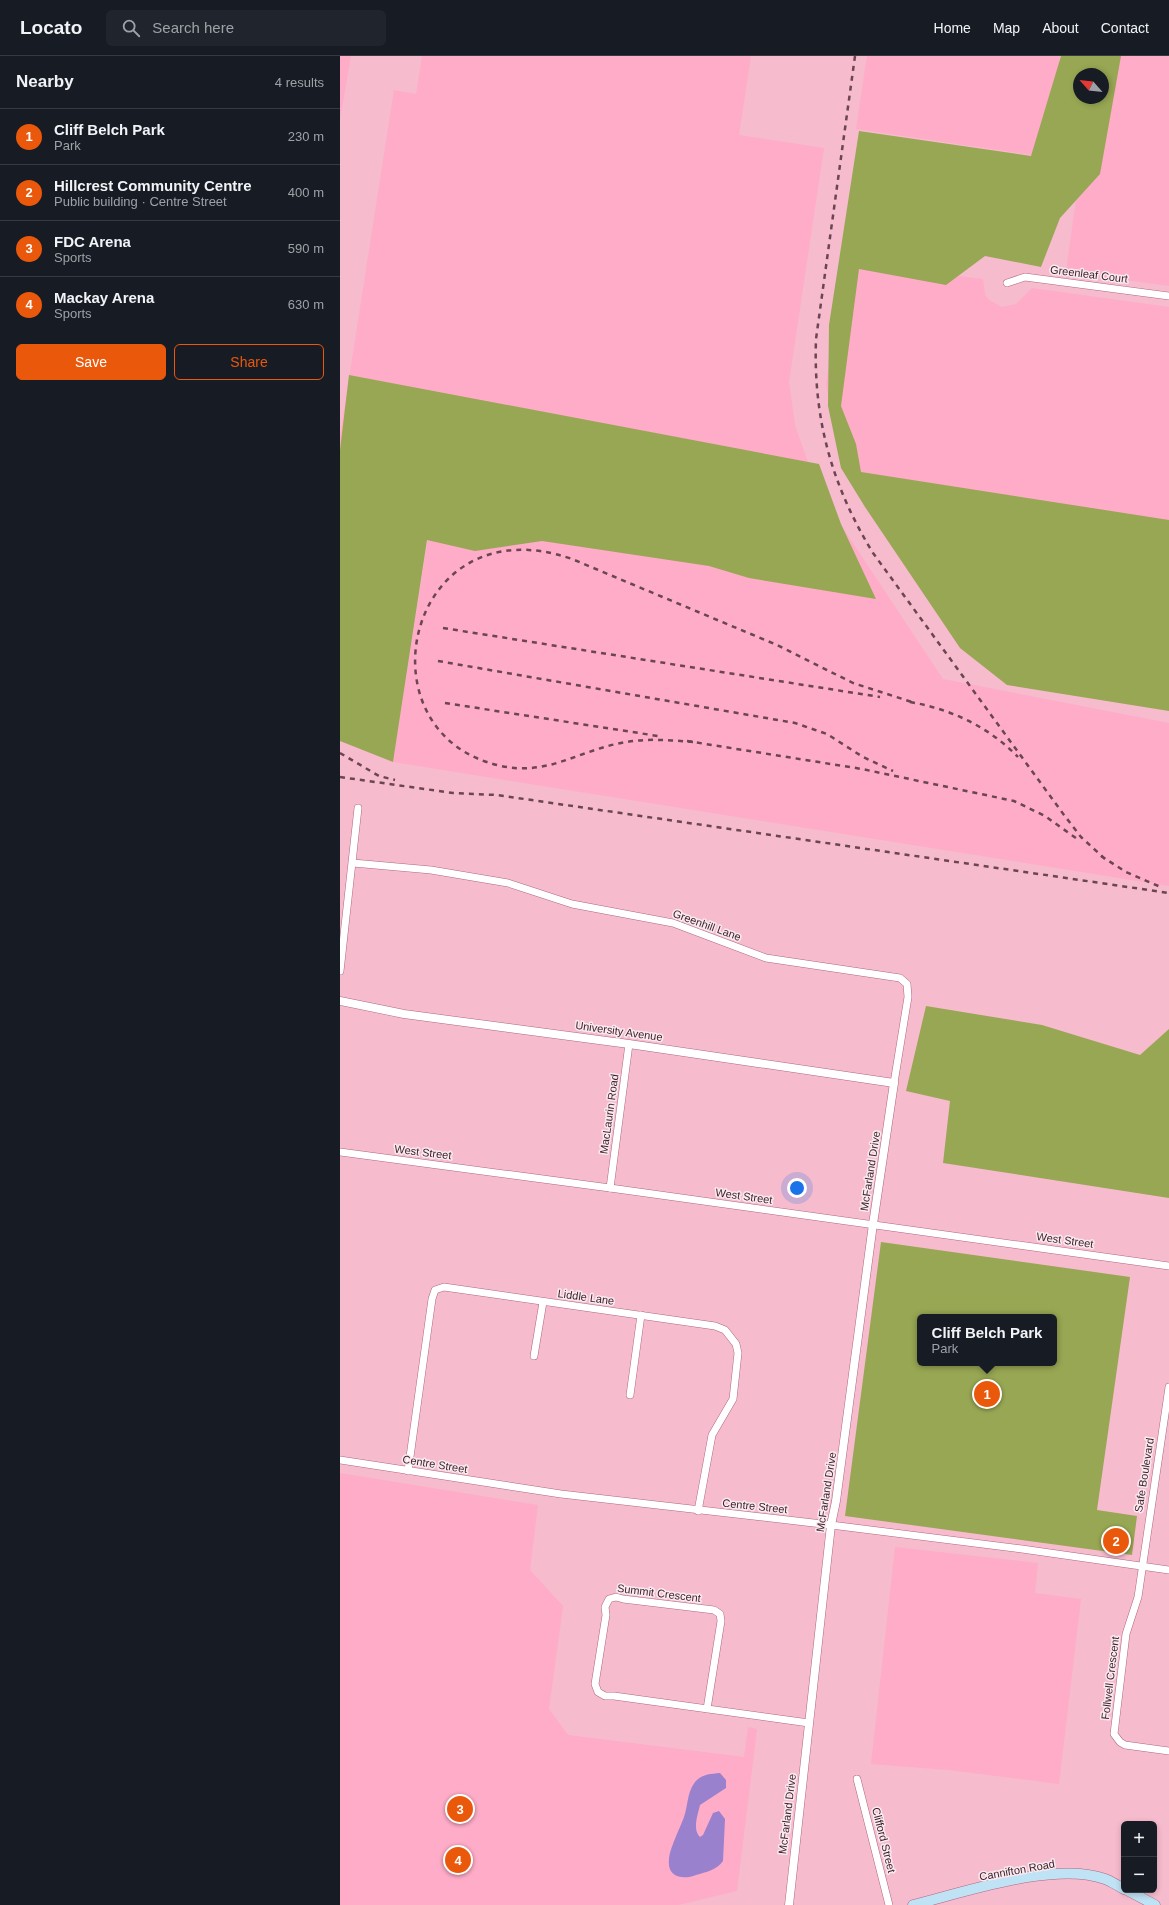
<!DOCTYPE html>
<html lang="en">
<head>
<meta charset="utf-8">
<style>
  :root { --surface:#171b24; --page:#20242c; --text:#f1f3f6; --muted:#9ea1a6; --line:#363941; --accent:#ea580c }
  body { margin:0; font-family:Helvetica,sans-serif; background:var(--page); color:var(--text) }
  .controls { position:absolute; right:12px; bottom:12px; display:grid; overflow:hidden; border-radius:6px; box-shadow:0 2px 6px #0003 }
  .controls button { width:36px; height:36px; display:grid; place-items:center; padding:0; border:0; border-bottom:1px solid var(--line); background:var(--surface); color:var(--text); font:20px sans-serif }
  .compass { position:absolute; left:733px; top:12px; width:36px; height:36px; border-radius:50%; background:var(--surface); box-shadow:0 2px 6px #0003; rotate:297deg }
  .you { position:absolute; left:457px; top:1132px; width:14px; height:14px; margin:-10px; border:3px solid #fff; border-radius:50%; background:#1a73e8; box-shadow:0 0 0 6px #1a73e833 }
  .badge { display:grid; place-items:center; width:26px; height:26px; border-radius:50%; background:var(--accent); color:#fff; font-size:13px; font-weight:700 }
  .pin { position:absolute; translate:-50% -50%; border:2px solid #fff; box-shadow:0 1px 4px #0006 }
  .popup { position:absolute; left:577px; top:1258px; width:140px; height:52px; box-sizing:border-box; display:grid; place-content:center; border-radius:6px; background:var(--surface); filter:drop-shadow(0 1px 3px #0005); font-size:13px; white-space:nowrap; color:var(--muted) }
  .popup b { font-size:15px; color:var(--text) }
  .popup::after { content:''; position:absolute; left:50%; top:100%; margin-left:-8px; border:8px solid transparent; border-top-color:var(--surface) }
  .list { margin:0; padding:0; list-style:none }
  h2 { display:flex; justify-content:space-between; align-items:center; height:52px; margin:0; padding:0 16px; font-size:17px }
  h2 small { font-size:13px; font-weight:400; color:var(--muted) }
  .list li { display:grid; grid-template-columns:26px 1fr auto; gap:12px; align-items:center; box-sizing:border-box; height:56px; padding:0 16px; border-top:1px solid var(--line) }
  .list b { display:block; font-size:15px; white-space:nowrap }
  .list p { margin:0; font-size:13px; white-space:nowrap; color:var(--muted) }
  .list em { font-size:13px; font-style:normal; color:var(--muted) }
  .actions { display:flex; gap:8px; padding:12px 16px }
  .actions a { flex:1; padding:9px 0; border:1px solid var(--accent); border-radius:6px; text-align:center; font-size:14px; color:var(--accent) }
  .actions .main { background:var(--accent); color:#fff }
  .icon { flex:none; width:22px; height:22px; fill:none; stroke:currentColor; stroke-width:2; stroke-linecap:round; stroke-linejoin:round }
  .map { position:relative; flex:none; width:829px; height:1849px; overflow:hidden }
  header { display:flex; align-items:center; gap:24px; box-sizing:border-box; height:56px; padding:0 20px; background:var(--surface); border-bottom:1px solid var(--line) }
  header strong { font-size:19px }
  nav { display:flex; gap:22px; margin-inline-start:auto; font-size:14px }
  .search { width:280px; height:36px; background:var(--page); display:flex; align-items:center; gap:10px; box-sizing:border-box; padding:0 14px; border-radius:6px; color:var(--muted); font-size:15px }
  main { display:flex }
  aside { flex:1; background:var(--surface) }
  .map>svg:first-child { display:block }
</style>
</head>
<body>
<header>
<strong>Locato</strong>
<div class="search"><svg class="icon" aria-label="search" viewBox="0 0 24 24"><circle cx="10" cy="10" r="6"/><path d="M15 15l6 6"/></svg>Search here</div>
<nav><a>Home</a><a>Map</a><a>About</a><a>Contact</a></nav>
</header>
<main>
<aside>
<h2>Nearby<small>4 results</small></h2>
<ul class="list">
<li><span class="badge">1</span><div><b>Cliff Belch Park</b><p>Park</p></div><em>230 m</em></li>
<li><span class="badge">2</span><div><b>Hillcrest Community Centre</b><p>Public building · Centre Street</p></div><em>400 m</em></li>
<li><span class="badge">3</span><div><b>FDC Arena</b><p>Sports</p></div><em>590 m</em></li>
<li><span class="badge">4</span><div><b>Mackay Arena</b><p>Sports</p></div><em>630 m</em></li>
</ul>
<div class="actions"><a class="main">Save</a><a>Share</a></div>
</aside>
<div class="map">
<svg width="829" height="1849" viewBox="0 0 829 1849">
  <rect width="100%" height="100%" fill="#f7bbce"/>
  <!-- built -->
  <g fill="#feacc7">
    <path d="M0,0H11L0,63Z"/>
    <path d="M82,0H411L399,79L484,92L449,326L455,369L470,412L491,454L603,623L829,667V830L53,706L93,449L0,433V380L54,34L76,38Z"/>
    <path d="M527,0H720L705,101L516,73Z"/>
    <path d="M755,0H829V230L726,216L750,42H763V18Z"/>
    <path d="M502,205L643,223L645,239L649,244L662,251L676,248L692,232L829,251V468L521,425L493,363L486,329Z"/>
    <path d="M0,1417L198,1449L190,1514L223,1550L209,1653L228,1679L404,1701L408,1671L417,1673L397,1835L338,1849H0Z"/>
    <path d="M555,1491L698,1507L695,1537L741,1543L719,1728L608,1714L531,1708Z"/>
  </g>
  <!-- green -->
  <g fill="#98a753" fill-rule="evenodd">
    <path d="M721,0H781L760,118L720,162L701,211L645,200L606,229L519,213L501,350L516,388L521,416L829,464V655L667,629L620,592L525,451L501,412L488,350L489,269L519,75L691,100ZM739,18H763V42H739Z"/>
    <path d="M9,319L479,408L501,468L536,543L409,522L369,510L202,485L135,495L87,484L53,706L0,685V394Z"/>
    <path d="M586,950L702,969L800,999L829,973V1142L603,1107L610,1045L566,1035Z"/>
    <path d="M541,1186L790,1221L757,1454L797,1460L792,1499L505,1460ZM580,1261H714V1307H580Z"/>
  </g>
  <!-- water -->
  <path fill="#9a81ce" d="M380,1717L386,1724V1732L360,1749C358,1758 352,1774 360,1781L363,1779L373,1757L379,1755L385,1763L383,1805C377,1814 366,1816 356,1819C344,1824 327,1822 329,1804C329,1794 340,1772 344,1761C348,1750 347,1736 355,1726C362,1718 370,1718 380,1717Z"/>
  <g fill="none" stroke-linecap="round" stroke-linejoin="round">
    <!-- minor casing -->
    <g stroke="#ac6880" stroke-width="8">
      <g id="minor">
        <path d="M667,227L685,221L829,240"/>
        <path d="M13,807L91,814L168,827L232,848L333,867L426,902L560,922L567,928L568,941L554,1027"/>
        <path d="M0,915L18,752"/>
        <path d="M0,1096L270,1132L829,1210"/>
        <path d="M270,1132L289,988"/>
        <path d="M194,1300L203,1246"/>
        <path d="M829,1331L798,1541L786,1578L774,1678L780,1686L785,1689L829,1695"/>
        <path d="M290,1339L301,1259"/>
        <path d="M0,1404L221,1438L491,1469L682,1493L829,1514"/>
        <path d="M68,1415L92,1243L95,1234L104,1231L375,1270L385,1274L396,1288L398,1297L393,1343L372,1379L358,1455"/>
        <path d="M367,1653L381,1565L380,1558L374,1554L283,1543L276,1541L269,1543L265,1551L266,1559L255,1628L258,1636L265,1640H274L469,1667"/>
        <path d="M517,1723L549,1849"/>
      </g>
    </g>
    <!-- tertiary casing -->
    <g stroke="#ac6880" stroke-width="9">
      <path id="tertiary" d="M0,945L64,958L289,988L554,1027L533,1168L496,1445L491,1469L449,1849"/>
    </g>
    <!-- secondary casing -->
    <g stroke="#ac6880" stroke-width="11">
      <g id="secondary">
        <path d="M787,1834L815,1849"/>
        <path d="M573,1849C625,1836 714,1805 765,1823C771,1825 778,1830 784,1833"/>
      </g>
    </g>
    <!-- minor -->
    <use href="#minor" stroke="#fff" stroke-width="7"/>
    <!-- tertiary -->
    <use href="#tertiary" stroke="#fff" stroke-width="8"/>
    <!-- secondary -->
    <use href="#secondary" stroke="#bfe2f5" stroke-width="10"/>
    <!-- rail -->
    <g stroke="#6a4652" stroke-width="2.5" stroke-dasharray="5 5" stroke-linecap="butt">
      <path d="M515,0L476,283C473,363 492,430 533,497L724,759L741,781L765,803"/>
      <path d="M103,572L540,641"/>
      <path d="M98,605L455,667L487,678L523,701L553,715"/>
      <path d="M570,646C611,653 649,671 678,701"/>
      <path d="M105,647L318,680"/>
      <path d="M347,685L522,713L674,745L705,760L740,785"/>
      <path d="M353,686C329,684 304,682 281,687C238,695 208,720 161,710C15,678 66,445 232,503L437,589L513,627L575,647"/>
      <path d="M0,697L39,720L55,724"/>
      <path d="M0,721L113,737L157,739L829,837"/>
      <path d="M761,800L786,816L823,832"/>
    </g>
  </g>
  <g text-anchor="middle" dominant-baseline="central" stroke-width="3" stroke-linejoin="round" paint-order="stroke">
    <!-- street labels -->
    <g font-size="11" fill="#3a1e28" stroke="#faeaef">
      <text transform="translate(749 218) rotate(7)">Greenleaf Court</text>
      <text transform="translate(367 869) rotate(20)">Greenhill Lane</text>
      <text transform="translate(279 975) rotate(8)">University Avenue</text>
      <text transform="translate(269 1058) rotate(-82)">MacLaurin Road</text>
      <text transform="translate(83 1096) rotate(7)">West Street</text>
      <text transform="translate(530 1115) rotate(-81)">McFarland Drive</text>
      <text transform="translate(404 1140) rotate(8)">West Street</text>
      <text transform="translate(725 1184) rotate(8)">West Street</text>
      <text transform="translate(246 1241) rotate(8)">Liddle Lane</text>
      <text transform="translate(95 1408) rotate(9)">Centre Street</text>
      <text transform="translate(804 1419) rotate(-81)">Safe Boulevard</text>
      <text transform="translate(486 1436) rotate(-81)">McFarland Drive</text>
      <text transform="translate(415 1450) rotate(6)">Centre Street</text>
      <text transform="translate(319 1537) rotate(7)">Summit Crescent</text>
      <text transform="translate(770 1622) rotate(-83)">Follwell Crescent</text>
      <text transform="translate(447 1758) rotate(-83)">McFarland Drive</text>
      <text transform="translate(544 1784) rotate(76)">Clifford Street</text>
      <text transform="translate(677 1814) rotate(-10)">Cannifton Road</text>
    </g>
  </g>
</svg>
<div class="controls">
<button>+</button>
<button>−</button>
</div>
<svg class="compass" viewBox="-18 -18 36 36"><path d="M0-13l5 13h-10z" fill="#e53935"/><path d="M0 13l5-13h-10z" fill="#9ea1a6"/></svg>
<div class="you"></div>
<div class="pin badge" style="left:647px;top:1338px">1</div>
<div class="popup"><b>Cliff Belch Park</b>Park</div>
<div class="pin badge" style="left:776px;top:1485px">2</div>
<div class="pin badge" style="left:120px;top:1753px">3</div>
<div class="pin badge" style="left:118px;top:1804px">4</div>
</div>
</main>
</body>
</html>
